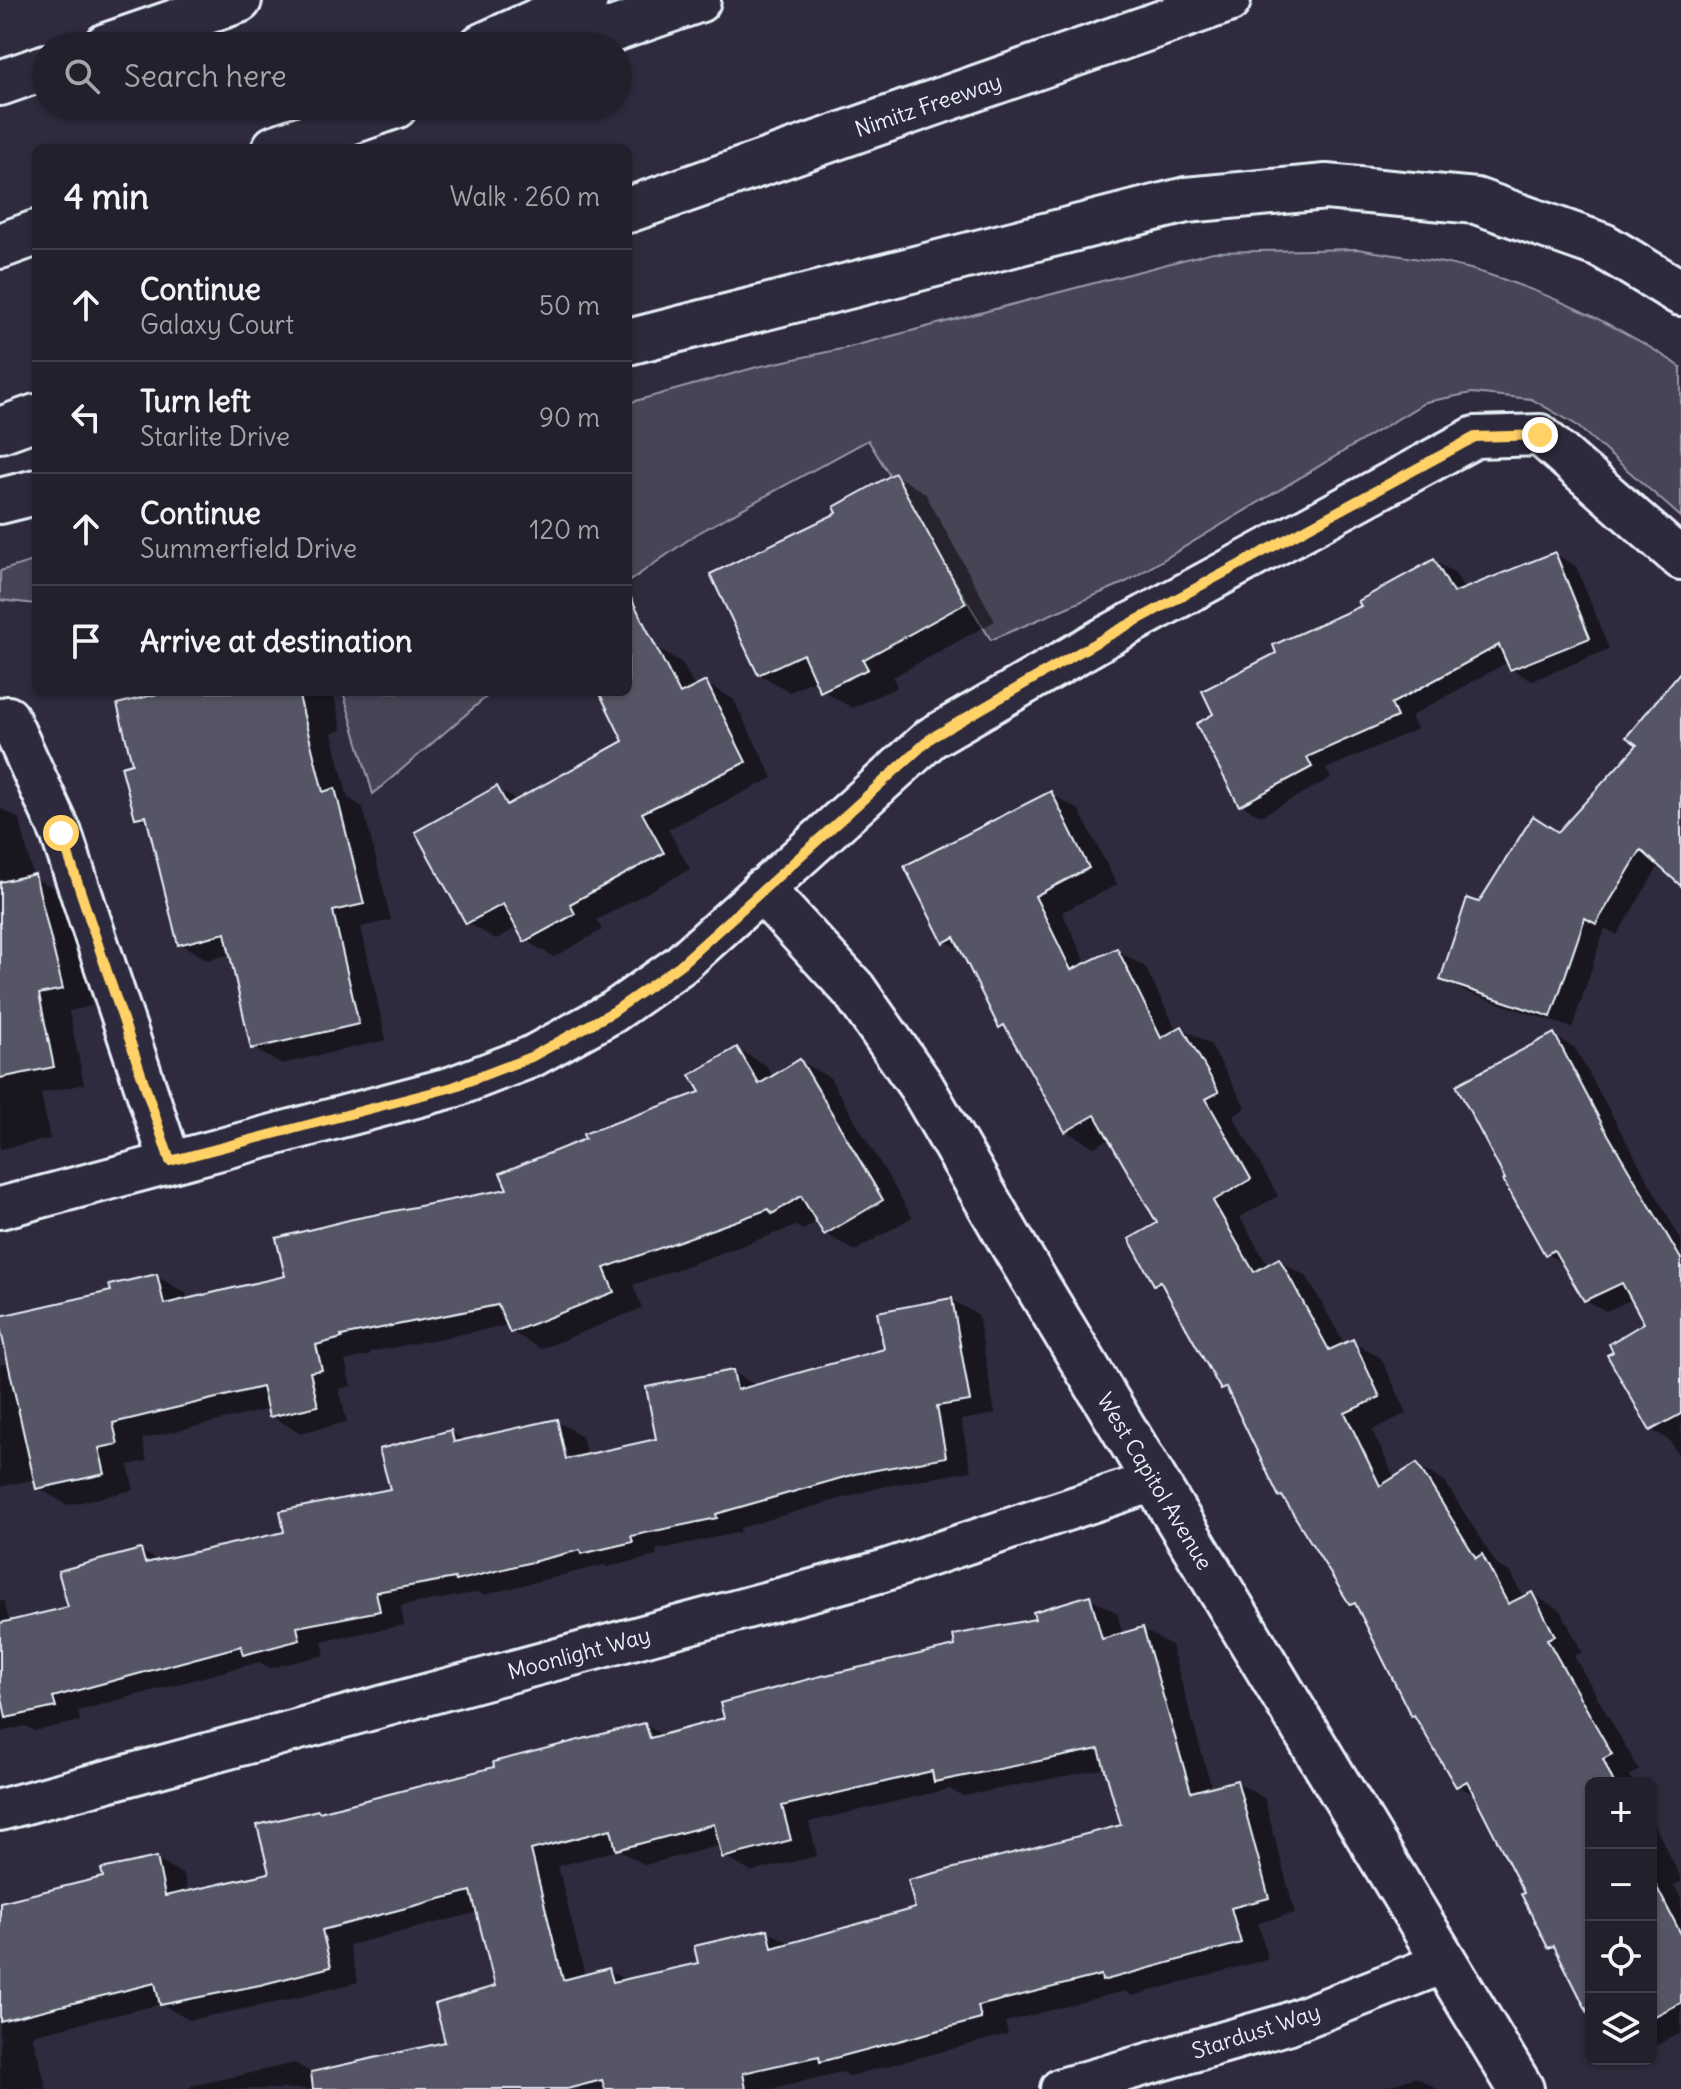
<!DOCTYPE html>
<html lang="en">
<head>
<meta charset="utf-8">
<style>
  :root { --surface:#23202e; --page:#2f2d3a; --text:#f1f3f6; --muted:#a3a3aa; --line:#403e4a }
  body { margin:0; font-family:Delius,sans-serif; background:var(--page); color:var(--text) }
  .controls { position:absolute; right:24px; bottom:24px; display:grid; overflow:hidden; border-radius:12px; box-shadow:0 2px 6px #0004 }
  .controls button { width:72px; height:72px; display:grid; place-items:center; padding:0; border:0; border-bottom:2px solid var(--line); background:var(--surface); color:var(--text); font:40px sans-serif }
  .stop { position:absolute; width:24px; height:24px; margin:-18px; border:6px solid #ffd166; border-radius:50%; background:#fff }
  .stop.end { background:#ffd166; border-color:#fff; box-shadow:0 2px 8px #0008 }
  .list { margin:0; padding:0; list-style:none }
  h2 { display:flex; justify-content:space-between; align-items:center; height:104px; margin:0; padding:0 32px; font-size:34px }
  h2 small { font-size:26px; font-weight:400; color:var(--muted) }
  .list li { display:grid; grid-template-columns:52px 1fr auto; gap:24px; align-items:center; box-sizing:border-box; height:112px; padding:0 32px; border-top:2px solid var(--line) }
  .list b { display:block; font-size:30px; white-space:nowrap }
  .list p { margin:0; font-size:26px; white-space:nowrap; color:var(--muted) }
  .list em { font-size:26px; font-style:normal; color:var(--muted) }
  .icon { flex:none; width:44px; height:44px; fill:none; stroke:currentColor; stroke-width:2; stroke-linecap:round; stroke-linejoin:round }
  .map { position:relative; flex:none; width:1681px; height:2089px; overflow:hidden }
  .search { position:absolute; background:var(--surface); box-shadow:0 2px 6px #0004; left:32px; top:32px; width:600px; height:88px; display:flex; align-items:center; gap:20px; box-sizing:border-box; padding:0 28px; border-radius:44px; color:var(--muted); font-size:30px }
  .panel { position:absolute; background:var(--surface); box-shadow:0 2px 6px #0004; left:32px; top:144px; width:600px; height:552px; border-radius:12px }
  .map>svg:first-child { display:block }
</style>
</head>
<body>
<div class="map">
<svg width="1681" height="2089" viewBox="0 0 1681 2089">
  <rect width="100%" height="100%" fill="#2f2a3d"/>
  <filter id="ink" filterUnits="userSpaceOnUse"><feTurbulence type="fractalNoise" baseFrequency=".0125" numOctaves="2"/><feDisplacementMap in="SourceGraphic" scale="16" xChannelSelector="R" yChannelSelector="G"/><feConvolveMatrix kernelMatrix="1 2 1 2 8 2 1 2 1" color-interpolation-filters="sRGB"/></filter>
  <g filter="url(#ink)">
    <!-- green -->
    <g fill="#464455" stroke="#979aa6" stroke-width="2">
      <path d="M1358,249C1396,256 1437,260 1474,270C1547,292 1618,325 1681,367V517L1575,424L1531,399L1472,393L1426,402L1126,582L991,640L868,440L698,533L628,582V403L757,367L846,348L1213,252Z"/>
      <path d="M36,560V604L0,600V571Z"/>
      <path d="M343,692H492L373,794Z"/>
    </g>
    <!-- shadow -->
    <g fill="#0007" fill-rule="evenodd">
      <path d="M895,475L925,493L995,621L893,677L897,687L852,708L822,690L816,679L790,692L759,674L840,514Z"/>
      <path d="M1555,554L1576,566L1609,649L1532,681L1511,669L1508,662L1411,716L1417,729L1326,769L1331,778L1261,816L1240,804L1364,607L1434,561L1455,573L1465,591Z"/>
      <path d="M655,647L682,663L695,688L705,683L733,699L773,778L668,829L690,869L597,920L602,930L554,957L526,941L518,927L496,939L468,923L418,833L497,789L518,801L626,742L601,692H628V661Z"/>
      <path d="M1681,676V878L1660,864L1617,935L1605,928L1572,1028L1463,991L1442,979L1480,904L1559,833L1640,745Z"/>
      <path d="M173,692H333L342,730L332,733L348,798L363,807L391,920L361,927L386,1040L281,1064L252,1048L231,954L208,960L179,943L151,825L137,817L134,764Z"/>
      <path d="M1051,794L1079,810L1117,885L1062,912L1087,965L1117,950L1145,967L1177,1031L1182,1028L1210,1044L1246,1108L1233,1116L1278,1196L1240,1217L1268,1266L1279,1261L1307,1277L1345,1345L1353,1342L1381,1358L1407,1413L1372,1430L1395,1479L1417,1465L1445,1482L1497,1565L1511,1573L1524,1599L1532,1594L1561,1611L1582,1652L1574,1656L1639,1770L1630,1776L1633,1783H1591V2014L1559,1952L1550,1947L1478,1797L1458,1786L1418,1718L1412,1715L1360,1609L1352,1604L1286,1499L1280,1496L1232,1393L1222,1388L1168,1290L1156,1283L1159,1224L1111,1138L1094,1147L1066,1131L1010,1032L1001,1026L964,952L945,941Z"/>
      <path d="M0,808L20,819L33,877L65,894L92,1006L69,1011L84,1084L41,1093L50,1139L0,1149Z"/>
      <path d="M1554,1036L1575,1048L1681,1240V1459L1670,1441L1652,1430L1646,1323L1633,1299L1606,1311L1585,1300L1565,1264L1546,1254Z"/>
      <path d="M737,1049L767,1066L773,1077L800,1061L830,1078L912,1217L855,1251L826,1234L818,1221L803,1230L796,1226L633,1285L642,1308L541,1349L512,1332L509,1325L370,1352V1355L345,1361L351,1386L339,1389L347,1422L300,1433L271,1416L269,1409L142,1439L147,1461L128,1465L134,1490L68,1505L38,1488L36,1479L0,1487V1365L10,1363L0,1318L113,1292L156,1276L186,1293L188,1301L288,1277L510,1190L703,1093Z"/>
      <path d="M952,1300L978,1315L995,1414L961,1420L971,1471L881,1487L740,1528L741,1532L656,1550L657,1556L608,1567L604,1565L483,1595L479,1592L401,1606L404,1625L322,1641L325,1655L270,1668L259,1662L78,1711L80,1721L34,1731L25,1726L0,1732V1599L4,1602L10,1623L70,1609L141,1551L160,1562L286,1534L392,1491L451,1432L467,1442L556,1421L582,1436L587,1457L658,1440L733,1372L757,1386L886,1351Z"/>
      <path d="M1089,1597L1117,1613L1123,1635L1143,1629L1171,1645L1212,1789L1237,1782L1264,1798L1295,1913L1258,1923L1268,1959L1132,1996L1124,1991L1005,2022L1008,2034L850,2076L842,2072L770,2089H191V2086L295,2063L313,2074L448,2043L498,1988L479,1912L349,1945L358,1982L288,2000L189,2020L161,2004L32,2035L47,2089H0V1904L105,1878L156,1859L184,1875L188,1893L271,1875L321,1814L496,1769L645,1725L664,1736L957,1647L1038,1620ZM1106,1768L1123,1827L917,1909L791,1944L768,1931L700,1965L628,1981L609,1970L585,1976L558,1866L619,1850L645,1865L721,1845L724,1856L751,1872L817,1856L809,1822L949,1789L963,1796Z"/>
      <path d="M1651,1818L1681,1878V1882L1674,1885L1681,1898V2033L1651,2048Z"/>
      <path d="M1416,2077L1437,2089H1380Z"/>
    </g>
    <!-- building -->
    <g fill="#575565" stroke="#e8f1f8" stroke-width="2" fill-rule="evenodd">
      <path d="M895,473L966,603L863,660L868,669L820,692L803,654L758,675L710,574L837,513L834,507Z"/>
      <path d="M1555,552L1590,638L1510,670L1499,645L1391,704L1397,717L1307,757L1312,767L1239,806L1196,724L1213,714L1202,691L1276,653L1273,645L1361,606L1358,601L1434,559L1453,593Z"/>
      <path d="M628,592L680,694L706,681L746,762L642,813L664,853L570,904L575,914L524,942L503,904L466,924L415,832L497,786L507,805L623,741L599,692H628Z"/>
      <path d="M1681,671V886L1641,850L1596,924L1585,918L1551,1017L1440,980L1467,898L1479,902L1533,816L1558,832L1637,745L1626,737Z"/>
      <path d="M165,692H298L323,792L335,788L364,904L333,911L359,1024L251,1049L225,933L178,945L146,816L135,818L121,766L132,763L117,704Z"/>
      <path d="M1051,791L1089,868L1035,896L1071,970L1117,948L1161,1038L1182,1026L1219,1092L1206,1099L1251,1179L1213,1201L1254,1272L1279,1258L1329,1350L1353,1339L1380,1397L1345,1413L1380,1486L1417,1463L1476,1558L1482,1554L1508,1604L1532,1592L1555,1636L1547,1639L1612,1754L1603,1759L1614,1783H1591V2019L1554,1946L1548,1948L1521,1894L1524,1893L1467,1781L1456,1787L1414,1715L1411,1716L1355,1603L1350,1605L1282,1496L1279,1497L1226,1387L1221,1390L1160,1281L1154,1285L1129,1239L1157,1223L1095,1115L1065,1132L1004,1025L999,1028L954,937L943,943L904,866Z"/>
      <path d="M35,874L63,989L39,994L54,1067L0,1078V882Z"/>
      <path d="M1554,1033L1602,1124L1681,1259V1414L1650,1431L1607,1355L1613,1352L1609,1344L1644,1323L1622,1283L1584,1301L1554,1250L1545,1255L1503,1180L1505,1179L1456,1085Z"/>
      <path d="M737,1047L759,1084L800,1059L883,1200L824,1235L801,1196L772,1214L769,1209L604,1268L614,1292L510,1333L498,1305L341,1336L342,1338L316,1345L322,1370L310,1372L318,1406L269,1417L262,1387L113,1423L118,1444L99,1448L105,1474L36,1489L0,1327V1316L111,1291L109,1285L157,1274L164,1304L285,1276L276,1238L353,1219L507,1189L500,1173L585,1139L583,1134L700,1092L690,1075Z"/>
      <path d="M952,1298L970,1401L937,1406L946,1457L855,1474L716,1514L717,1518L631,1536L633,1542L581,1554L580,1550L456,1581L455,1578L376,1592L380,1611L297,1627L300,1640L243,1655L241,1646L53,1697L56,1707L6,1718L0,1687V1623L68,1607L58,1571L141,1549L145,1563L284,1532L280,1511L390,1489L379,1449L451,1430L454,1442L557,1419L566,1459L656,1439L646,1387L733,1370L737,1390L884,1349L877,1312Z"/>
      <path d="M1090,1595L1102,1639L1143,1627L1191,1792L1237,1780L1269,1898L1231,1908L1241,1943L1102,1981L1101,1975L978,2006L981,2019L820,2062L819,2056L743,2073L746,2089H605L602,2080L567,2089H313L311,2072L445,2042L435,2004L495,1986L471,1891L322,1930L331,1967L260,1985L160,2005L155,1983L0,2021V1902L103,1877L101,1869L157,1857L165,1896L269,1873L257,1825L318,1810L319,1812L494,1767L493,1762L645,1723L650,1738L724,1718L720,1703L817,1677L955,1646L953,1635L1035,1619L1033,1612ZM1099,1749L1121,1825L908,1880L915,1908L772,1948L768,1929L694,1946L698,1963L613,1982L609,1968L563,1980L531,1850L611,1829L616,1850L714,1824L722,1858L791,1840L782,1806L932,1771L934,1782Z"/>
      <path d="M1651,1876L1681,1934V2003L1651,2018Z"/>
    </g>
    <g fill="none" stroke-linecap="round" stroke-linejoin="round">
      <!-- street casing -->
      <g stroke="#e8f1f8" stroke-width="46">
        <g id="street">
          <path d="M8,717L61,833L170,1161"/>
          <path d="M0,1208L453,1087L531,1057L613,1012L680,965L931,738L1104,638L1475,437L1540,435L1681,559"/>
          <path d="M0,1810L883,1571L1154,1481"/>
          <path d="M1061,2089L1287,2024L1446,1962"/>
        </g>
      </g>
      <!-- secondary casing -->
      <g stroke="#e8f1f8" stroke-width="50">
        <g id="secondary">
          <path d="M106,46L239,0"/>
          <path d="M0,83L46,67"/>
          <path d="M763,891L854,990L921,1086L1016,1250L1521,2089"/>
        </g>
      </g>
      <!-- highway casing -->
      <g stroke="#e8f1f8" stroke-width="50">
        <g id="highway">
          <path d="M482,46L585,0"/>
          <path d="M566,46L698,0"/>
          <path d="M275,148L395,106"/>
          <path d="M628,210L1228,0"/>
          <path d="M0,246L36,233"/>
          <path d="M628,342L1186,200L1326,187L1476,201L1603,246L1681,293"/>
          <path d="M0,430L36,417"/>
          <path d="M0,501L36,492"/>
        </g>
      </g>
      <!-- street -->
      <use href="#street" stroke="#2f2a3d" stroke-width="40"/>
      <!-- secondary -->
      <use href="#secondary" stroke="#2f2a3d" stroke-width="44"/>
      <!-- highway -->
      <use href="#highway" stroke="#2f2a3d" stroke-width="44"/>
    </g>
  </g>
  <g fill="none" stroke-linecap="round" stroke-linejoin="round" filter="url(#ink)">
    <!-- route -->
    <path stroke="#ffd166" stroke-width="10" d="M61,833L170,1161L453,1087L531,1057L613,1012L680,965L931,738L1104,638L1475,437L1540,435"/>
  </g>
  <g text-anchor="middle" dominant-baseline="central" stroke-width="8" stroke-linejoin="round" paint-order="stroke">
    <!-- street labels -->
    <g font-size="22" fill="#e8f1f8" stroke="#2f2a3d">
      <text transform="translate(928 105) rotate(-19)">Nimitz Freeway</text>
      <text transform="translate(1155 1481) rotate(59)">West Capitol Avenue</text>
      <text transform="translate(579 1653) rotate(-15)">Moonlight Way</text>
      <text transform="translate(1256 2031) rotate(-18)">Stardust Way</text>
    </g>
  </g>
</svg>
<div class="controls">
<button>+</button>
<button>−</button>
<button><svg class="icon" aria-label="locate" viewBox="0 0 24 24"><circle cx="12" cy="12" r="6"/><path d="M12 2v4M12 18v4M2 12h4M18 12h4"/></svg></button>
<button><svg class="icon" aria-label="layers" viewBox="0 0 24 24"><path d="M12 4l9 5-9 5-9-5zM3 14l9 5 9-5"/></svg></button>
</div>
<div class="stop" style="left:61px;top:833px"></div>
<div class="stop end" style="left:1540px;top:435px"></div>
<div class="search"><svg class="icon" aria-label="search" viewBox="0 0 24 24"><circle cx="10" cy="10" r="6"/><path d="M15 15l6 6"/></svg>Search here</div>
<section class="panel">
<h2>4 min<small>Walk · 260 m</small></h2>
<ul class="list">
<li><svg class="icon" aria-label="ahead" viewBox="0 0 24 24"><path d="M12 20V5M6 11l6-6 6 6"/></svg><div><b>Continue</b><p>Galaxy Court</p></div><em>50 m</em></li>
<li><svg class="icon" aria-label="left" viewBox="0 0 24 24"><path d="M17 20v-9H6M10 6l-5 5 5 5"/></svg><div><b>Turn left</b><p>Starlite Drive</p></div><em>90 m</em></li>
<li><svg class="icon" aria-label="ahead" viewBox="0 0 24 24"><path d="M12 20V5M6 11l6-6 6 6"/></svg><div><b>Continue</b><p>Summerfield Drive</p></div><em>120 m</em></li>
<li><svg class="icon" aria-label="arrive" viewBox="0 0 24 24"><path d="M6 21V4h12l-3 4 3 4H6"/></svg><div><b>Arrive at destination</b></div></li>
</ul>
</section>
</div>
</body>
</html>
